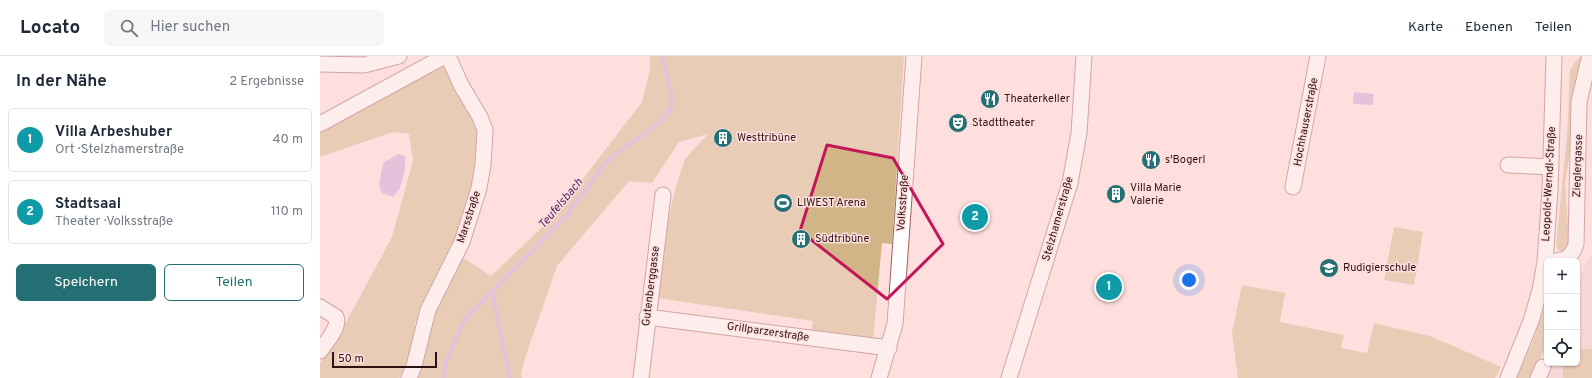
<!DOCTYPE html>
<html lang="de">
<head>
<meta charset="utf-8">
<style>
  :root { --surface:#fff; --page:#f6f6f7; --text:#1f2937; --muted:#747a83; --line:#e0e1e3; --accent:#236f73 }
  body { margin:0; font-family:Overpass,sans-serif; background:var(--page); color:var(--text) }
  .controls { position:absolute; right:12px; bottom:12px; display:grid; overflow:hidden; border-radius:6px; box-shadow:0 1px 3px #0004 }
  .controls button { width:36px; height:36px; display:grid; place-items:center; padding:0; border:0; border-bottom:1px solid var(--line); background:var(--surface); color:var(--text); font:20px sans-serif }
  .scale { position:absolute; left:12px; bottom:10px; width:105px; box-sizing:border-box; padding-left:4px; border:2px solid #2d1313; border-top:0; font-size:11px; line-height:14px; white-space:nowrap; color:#2d1313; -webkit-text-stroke:3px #fedfde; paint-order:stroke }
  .you { position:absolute; left:869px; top:224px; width:14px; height:14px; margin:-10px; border:3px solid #fff; border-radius:50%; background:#1a73e8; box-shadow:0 0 0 6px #1a73e833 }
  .badge { display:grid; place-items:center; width:26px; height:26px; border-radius:50%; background:var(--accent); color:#fff; font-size:13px; font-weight:700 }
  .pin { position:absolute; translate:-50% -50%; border:2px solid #fff; box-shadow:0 1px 4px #0006 }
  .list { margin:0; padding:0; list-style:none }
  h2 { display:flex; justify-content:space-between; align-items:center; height:52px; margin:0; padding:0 16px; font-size:17px }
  h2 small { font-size:13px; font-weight:400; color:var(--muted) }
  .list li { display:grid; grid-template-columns:26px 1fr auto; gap:12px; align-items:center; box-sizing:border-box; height:64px; margin:0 8px 8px; padding:0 8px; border:1px solid var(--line); border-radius:6px }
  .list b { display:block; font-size:15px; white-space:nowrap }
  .list p { margin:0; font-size:13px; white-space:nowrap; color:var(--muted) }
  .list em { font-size:13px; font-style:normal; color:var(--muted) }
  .actions { display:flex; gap:8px; padding:12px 16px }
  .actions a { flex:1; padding:9px 0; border:1px solid var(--accent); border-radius:6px; text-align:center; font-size:14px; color:var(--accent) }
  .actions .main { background:var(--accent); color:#fff }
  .icon { flex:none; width:22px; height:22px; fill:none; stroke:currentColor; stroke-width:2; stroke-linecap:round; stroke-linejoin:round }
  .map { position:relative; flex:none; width:1272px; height:322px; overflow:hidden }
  header { display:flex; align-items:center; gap:24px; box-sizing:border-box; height:56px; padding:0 20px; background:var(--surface); border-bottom:1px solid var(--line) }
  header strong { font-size:19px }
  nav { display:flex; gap:22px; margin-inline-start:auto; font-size:14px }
  .search { width:280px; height:36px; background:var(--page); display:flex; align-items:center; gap:10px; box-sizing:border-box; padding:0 14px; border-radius:6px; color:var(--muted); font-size:15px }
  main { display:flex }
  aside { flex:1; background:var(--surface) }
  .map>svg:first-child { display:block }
</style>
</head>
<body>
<header>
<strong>Locato</strong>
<div class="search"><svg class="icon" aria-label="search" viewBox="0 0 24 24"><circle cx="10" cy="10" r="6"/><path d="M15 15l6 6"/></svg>Hier suchen</div>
<nav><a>Karte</a><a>Ebenen</a><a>Teilen</a></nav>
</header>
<main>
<aside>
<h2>In der Nähe<small>2 Ergebnisse</small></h2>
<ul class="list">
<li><span class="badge" style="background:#0f9aa8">1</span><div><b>Villa Arbeshuber</b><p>Ort · Stelzhamerstraße</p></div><em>40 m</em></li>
<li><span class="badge" style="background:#0f9aa8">2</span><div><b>Stadtsaal</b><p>Theater · Volksstraße</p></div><em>110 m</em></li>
</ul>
<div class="actions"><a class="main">Speichern</a><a>Teilen</a></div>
</aside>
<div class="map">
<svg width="1272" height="322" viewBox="0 0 1272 322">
  <rect width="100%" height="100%" fill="#fedfde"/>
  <!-- built -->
  <path fill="#f0cfcd" d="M1272,196V322H1223L1229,307H1257V226Z"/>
  <!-- green -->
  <g fill="#d1b586">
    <path d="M330,0H584L572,188L562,187L553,284L491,276L493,265L337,242L348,164L356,130L365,103L388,78L359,86L332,127L309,125L237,210L205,302L201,317L202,322H98L116,249L142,201L171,220L236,158L322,46L330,14Z"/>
    <path d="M1261,0L1253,41V74L1245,129L1249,181L1248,190L1244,195H1239L1236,190L1247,80L1250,15L1254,7Z"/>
    <path d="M125,10L134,34L156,70L159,86L158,109L148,147L131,194L95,267L93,290L84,315L79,322H0V307L23,272L72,181L93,105L89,78L73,76L0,101V76L41,52Z"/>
    <path d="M1074,171L1103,176L1094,229L1064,224Z"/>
    <path d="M922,229L965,237L960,266L1024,279L1021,292L1047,297L1054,267L1110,280L1181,311L1175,322H918L912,276Z"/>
    <path d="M1227,244V287L1212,322H1196L1212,287Z"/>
    <path d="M1257,293H1272V322H1243V307H1257Z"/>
  </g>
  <!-- water -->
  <g fill="#cd9dd8">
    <path d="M1034,36L1054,38L1053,49L1033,48Z"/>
    <path d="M78,98L85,100C86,113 83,132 73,141L62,137L59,129L63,107Z"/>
  </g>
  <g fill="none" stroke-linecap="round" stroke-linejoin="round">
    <!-- stream -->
    <g stroke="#cd9dd8" stroke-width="4">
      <path d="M172,236L190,322"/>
      <path d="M123,322L125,308L144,264L247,159L287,105L340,66L350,54L352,40L342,0"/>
    </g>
    <!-- minor casing -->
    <g stroke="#a05f5f" stroke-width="17">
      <g id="minor">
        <path d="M0,8L44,9L79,0"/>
        <path d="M0,68L125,0"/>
        <path d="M1188,109L1231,111"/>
        <path d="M973,131L998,0"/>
        <path d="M1235,205C1247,204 1253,199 1256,188L1259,46L1269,3"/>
        <path d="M0,251L16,261C20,272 6,286 0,295"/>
        <path d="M327,261L569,292"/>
        <path d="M89,322L94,310L108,254L142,186L159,132L163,109L165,74L160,61L141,29L128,0"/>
        <path d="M321,322L343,139"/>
        <path d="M559,322L575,268L594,0"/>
        <path d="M689,322L750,127L759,77L764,0"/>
        <path d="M1188,322L1211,265L1220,234L1225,206L1230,134L1234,0"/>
        <path d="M1218,322L1223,311"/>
      </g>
    </g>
    <!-- minor -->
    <use href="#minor" stroke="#fff" stroke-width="15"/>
  </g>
  <!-- marked area -->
  <path d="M0 0H1272V322H0ZM507,89L573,102L623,188L567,243L480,175Z" fill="#fedfde" fill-opacity=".55" fill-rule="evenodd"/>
  <path fill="none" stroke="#c2185b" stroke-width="3" stroke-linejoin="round" d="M507,89L573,102L623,188L567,243L480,175Z"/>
  <!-- icons -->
  <defs>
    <g id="restaurant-disc" transform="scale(1)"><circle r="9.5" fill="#236f73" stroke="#fedfde"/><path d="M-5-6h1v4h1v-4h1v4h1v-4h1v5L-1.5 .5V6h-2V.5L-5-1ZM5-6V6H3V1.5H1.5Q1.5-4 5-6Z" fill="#fff"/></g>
    <g id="theatre-disc" transform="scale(1)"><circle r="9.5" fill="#236f73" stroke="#fedfde"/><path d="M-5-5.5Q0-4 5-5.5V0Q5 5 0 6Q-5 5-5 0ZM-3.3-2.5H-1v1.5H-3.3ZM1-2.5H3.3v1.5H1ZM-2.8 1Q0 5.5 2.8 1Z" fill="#fff"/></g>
    <g id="building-disc" transform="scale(1)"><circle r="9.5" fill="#236f73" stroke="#fedfde"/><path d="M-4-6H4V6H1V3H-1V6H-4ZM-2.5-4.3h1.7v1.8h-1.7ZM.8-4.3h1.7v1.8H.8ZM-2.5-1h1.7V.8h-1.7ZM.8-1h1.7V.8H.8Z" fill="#fff"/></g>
    <g id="stadium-disc" transform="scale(1)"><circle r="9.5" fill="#236f73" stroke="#fedfde"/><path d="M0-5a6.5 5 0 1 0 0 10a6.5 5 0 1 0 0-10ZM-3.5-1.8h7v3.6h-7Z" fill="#fff"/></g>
    <g id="school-disc" transform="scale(1)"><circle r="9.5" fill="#236f73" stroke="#fedfde"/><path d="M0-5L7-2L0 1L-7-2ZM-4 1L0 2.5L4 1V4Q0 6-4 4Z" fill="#fff"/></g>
  </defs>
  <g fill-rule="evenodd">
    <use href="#restaurant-disc" x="670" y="43"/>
    <use href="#theatre-disc" x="638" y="67"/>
    <use href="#building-disc" x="403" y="82"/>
    <use href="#restaurant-disc" x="831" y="104"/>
    <use href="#building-disc" x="796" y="138"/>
    <use href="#stadium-disc" x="463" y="147"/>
    <use href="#building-disc" x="481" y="183"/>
    <use href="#school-disc" x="1009" y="212"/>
  </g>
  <g text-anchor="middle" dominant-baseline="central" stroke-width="3" stroke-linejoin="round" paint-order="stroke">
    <!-- poi labels -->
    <g font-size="11" fill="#2d1313" stroke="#fedfde" text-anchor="start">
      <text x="684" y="43">Theaterkeller</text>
      <text x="652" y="67">Stadttheater</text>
      <text x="417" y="82">Westtribüne</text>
      <text x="845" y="104">s'Bogerl</text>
      <text x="810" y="132">Villa Marie<tspan x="810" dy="13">Valerie</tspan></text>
      <text x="477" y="147">LIWEST Arena</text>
      <text x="495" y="183">Südtribüne</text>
      <text x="1023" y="212">Rudigierschule</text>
    </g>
    <!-- street labels -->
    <g font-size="11" fill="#2d1313" stroke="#fedfde">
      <text transform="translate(986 66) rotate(-79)">Hochhauserstraße</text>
      <text transform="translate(1258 110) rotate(-88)">Zieglergasse</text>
      <text transform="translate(1229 128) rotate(-87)">Leopold-Werndl-Straße</text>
      <text transform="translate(583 147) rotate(-86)">Volksstraße</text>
      <text transform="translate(149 161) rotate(-72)">Marsstraße</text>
      <text transform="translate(738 163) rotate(-74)">Stelzhamerstraße</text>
      <text transform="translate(331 230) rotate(-83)">Gutenberggasse</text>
      <text transform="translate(448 276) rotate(8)">Grillparzerstraße</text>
    </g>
    <!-- water labels -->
    <g font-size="12" font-style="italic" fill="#591f65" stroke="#fedfde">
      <text transform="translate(241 148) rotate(-50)">Teufelsbach</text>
    </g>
  </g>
</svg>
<div class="controls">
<button>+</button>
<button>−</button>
<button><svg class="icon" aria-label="locate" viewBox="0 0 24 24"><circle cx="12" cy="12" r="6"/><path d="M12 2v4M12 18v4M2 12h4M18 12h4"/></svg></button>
</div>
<div class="scale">50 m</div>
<div class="you"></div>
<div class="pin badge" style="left:789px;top:231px;background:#0f9aa8">1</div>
<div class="pin badge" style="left:655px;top:161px;background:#0f9aa8">2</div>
</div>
</main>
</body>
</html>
